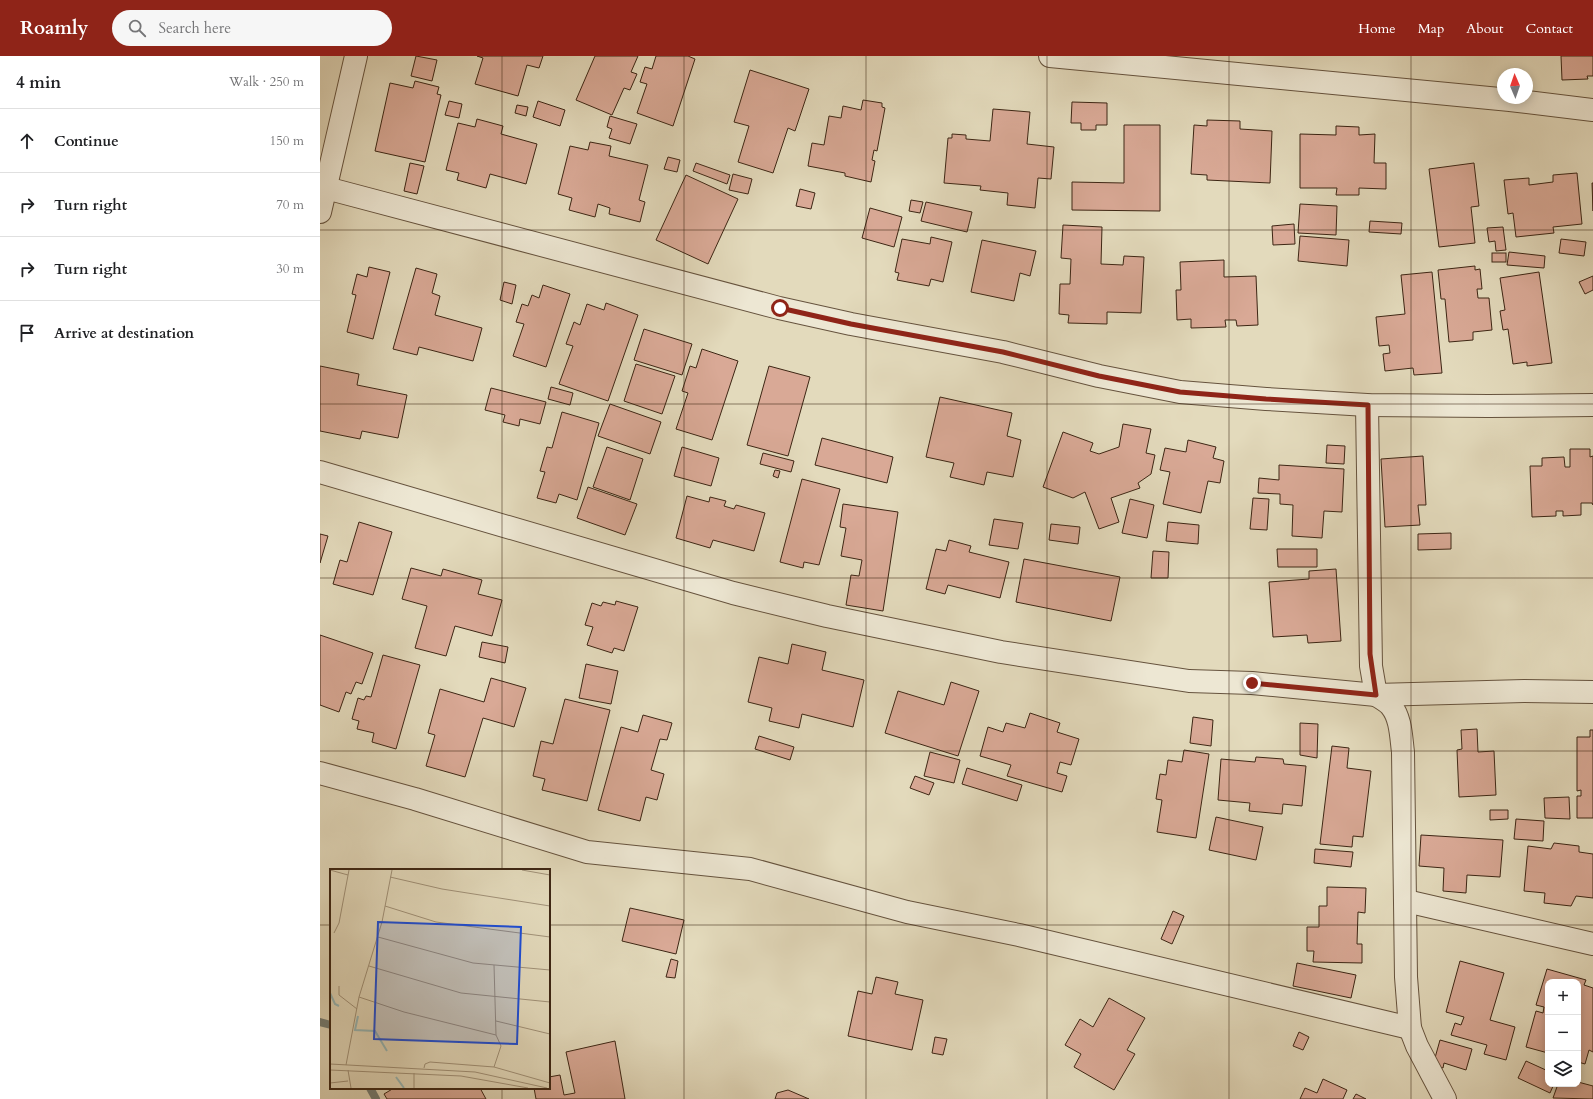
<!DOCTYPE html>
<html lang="en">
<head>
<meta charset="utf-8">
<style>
  :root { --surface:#fff; --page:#f6f6f6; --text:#202124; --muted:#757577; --line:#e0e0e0; --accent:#8f2418 }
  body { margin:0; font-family:Cardo,serif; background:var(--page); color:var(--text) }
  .controls { position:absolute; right:12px; bottom:12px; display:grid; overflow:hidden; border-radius:8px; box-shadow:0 2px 10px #0003 }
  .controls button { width:36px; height:36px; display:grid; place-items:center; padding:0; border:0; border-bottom:1px solid var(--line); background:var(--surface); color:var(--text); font:20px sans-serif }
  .compass { position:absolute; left:1177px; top:12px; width:36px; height:36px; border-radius:50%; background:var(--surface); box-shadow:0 2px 10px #0003; rotate:358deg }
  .stop { position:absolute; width:12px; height:12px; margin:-9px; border:3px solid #8f2418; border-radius:50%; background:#fff }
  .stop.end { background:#8f2418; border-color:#fff; box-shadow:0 1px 4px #0008 }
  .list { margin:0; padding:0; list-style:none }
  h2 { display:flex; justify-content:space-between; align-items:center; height:52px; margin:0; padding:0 16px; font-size:17px }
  h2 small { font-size:13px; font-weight:400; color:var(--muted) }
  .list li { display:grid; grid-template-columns:26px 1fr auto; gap:12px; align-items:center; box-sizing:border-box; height:64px; padding:0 16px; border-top:1px solid var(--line) }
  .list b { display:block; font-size:15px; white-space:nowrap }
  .list em { font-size:13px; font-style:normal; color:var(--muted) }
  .icon { flex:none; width:22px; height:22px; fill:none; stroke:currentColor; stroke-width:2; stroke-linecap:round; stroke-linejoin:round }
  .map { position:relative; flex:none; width:1273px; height:1043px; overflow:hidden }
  header { display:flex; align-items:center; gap:24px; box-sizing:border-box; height:56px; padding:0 20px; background:var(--accent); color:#fff }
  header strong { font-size:19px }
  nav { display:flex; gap:22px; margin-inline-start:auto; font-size:14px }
  .search { width:280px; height:36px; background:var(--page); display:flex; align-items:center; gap:10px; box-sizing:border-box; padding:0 14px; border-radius:22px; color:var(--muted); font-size:15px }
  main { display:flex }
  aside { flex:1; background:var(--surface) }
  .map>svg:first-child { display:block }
</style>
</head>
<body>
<header>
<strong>Roamly</strong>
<div class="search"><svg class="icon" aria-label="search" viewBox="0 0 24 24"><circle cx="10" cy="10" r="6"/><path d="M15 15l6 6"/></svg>Search here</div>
<nav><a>Home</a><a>Map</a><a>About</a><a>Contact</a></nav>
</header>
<main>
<aside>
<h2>4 min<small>Walk · 250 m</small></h2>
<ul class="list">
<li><svg class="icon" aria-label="ahead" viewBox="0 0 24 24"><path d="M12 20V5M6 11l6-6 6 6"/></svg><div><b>Continue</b></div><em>150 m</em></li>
<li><svg class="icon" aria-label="right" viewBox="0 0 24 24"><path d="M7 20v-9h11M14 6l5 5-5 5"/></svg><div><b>Turn right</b></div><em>70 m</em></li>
<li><svg class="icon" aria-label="right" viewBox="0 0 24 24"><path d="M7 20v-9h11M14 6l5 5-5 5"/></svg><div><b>Turn right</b></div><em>30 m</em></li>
<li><svg class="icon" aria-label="arrive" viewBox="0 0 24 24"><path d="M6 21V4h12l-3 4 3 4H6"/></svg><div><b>Arrive at destination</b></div></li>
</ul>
</aside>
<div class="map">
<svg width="1273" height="1043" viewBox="0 0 1273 1043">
  <rect width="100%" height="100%" fill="#e3dabc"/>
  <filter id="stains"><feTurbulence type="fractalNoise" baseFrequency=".005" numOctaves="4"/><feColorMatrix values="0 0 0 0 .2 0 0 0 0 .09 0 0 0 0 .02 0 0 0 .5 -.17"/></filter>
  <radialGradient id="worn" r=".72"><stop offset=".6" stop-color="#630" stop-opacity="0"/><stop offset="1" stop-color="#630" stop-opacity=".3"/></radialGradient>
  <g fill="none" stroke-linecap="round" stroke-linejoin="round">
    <!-- stream -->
    <g stroke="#737e77" stroke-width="8">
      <path d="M0,966L11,969"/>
      <path d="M50,1032L56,1043"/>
    </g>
  </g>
  <!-- building -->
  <g fill="#d9a996" stroke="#3d2614">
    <path d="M96,0L117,4L112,25L91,20Z"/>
    <path d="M157,0H223L219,12L207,9L198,40L155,28L163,2Z"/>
    <path d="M275,0H318L311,16L317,18L310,34L304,32L292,59L256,44Z"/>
    <path d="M336,0H368L375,3L353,70L317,57L327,28L320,26L325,11L332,13Z"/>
    <path d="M1241,0H1273V20H1267L1268,23L1242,24Z"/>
    <path d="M430,14L489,33L475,75L468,72L453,117L418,106L429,70L414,66Z"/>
    <path d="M95,25L119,31L117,38L121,39L105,106L55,95L70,27L93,32Z"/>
    <path d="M543,44L562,47V51L565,52L557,95L554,94L552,104L555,105L551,126L525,120V117L488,110L492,87L504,89L509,60L521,62L523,50L541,54Z"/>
    <path d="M129,45L142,48L139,62L125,59Z"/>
    <path d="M218,45L245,54L240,70L213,61Z"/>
    <path d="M752,46L787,47V69H776V74H761V67H751Z"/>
    <path d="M197,49L208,51L206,60L195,57Z"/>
    <path d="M673,53L710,56L707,88L734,91L731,123L718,122L715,152L687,149L688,137L660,134L661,130L624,127L628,82H632V78L646,79V83L670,85Z"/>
    <path d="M290,60L317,68L310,88L289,82L292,73L287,71Z"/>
    <path d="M157,63L183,70L181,78L217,88L206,128L170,118L166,132L137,124L139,117L126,114L138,67L155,71Z"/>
    <path d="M887,64L920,65V73L952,75L950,127L887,124V119L871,118L874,69L887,70Z"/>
    <path d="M804,69H840V155L752,154V126L804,127Z"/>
    <path d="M1016,70L1039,71V79L1055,78L1054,107H1066V133L1039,132V139H1016L1017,132H980V78L1016,79Z"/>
    <path d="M270,86L291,90L289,100L328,109L319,144L325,146L320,166L289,158L290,152L278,148L275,161L249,154L252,142L238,138L250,90L268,94Z"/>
    <path d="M348,101L360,104L357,116L344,113Z"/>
    <path d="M90,107L104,110L97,138L84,135Z"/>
    <path d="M376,107L410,119L407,128L373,115Z"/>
    <path d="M1154,107L1159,150L1151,151L1155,187L1119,191L1109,113Z"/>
    <path d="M1257,117L1262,168L1233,171L1234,177L1196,181L1193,157L1188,158L1184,124L1209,122V129L1233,126V119Z"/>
    <path d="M413,118L432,123L428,138L409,134Z"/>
    <path d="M366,119L418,143L388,208L336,184Z"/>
    <path d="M1272,127H1273V155Z"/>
    <path d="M480,133L495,137L491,153L476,150Z"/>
    <path d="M591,144L603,146L600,157L589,155Z"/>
    <path d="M606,146L652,156L647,176L601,165Z"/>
    <path d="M980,148L1017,150L1016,179L978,177Z"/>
    <path d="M550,152L582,161L574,191L542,182Z"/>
    <path d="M1050,165L1082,167L1081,178L1049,176Z"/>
    <path d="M974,168L975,188L953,189L952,170Z"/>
    <path d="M743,169L782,171L781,208L803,209L804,200L824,201L821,257L787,256V268L748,267L749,259L739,258L740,228H750L751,203L741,202Z"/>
    <path d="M1183,171L1186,194L1176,195L1175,185L1169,186L1167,172Z"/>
    <path d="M980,180L1029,184L1027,210L978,205Z"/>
    <path d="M611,181L632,186L623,226L611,223L609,230L577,224L579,217L575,216L582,183L610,188Z"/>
    <path d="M1241,183L1266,186L1264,200L1239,197Z"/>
    <path d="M662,184L716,195L710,220L700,217L694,245L651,236Z"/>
    <path d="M1189,196L1225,200L1224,212L1187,209Z"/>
    <rect x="1172" y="197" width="14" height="9"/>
    <path d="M904,204V221L936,220L938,269L917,270L916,264H905L906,271L871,272V263L857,264L856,234H861L860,206Z"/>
    <path d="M1155,210V214L1160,213L1162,233H1157L1158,242H1169L1172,274L1153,276V284L1129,286L1125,243H1121L1118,214Z"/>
    <path d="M49,211L70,216L53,283L27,276L36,239L32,238L37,218L47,221Z"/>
    <path d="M96,212L117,218L112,237L120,240L115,259L162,272L153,305L99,291L97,299L73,293Z"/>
    <path d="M1112,216L1122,317L1094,319L1093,312L1065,315L1063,298L1070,297L1069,289L1059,290L1056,261L1085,258L1081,219Z"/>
    <path d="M1219,216L1232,307L1207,310V306L1193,308L1188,273L1183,274L1180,255L1185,254L1180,222Z"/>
    <path d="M1273,220V234L1265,238L1259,226Z"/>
    <path d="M184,226L196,229L192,248L180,244Z"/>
    <path d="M223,229L250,238L226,311L193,300L204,268L196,266L202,248L208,250L212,239L219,242Z"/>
    <path d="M286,247L318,259L288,345L239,328L253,290L246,288L254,266L260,269L267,248L284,254Z"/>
    <path d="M324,273L372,288L362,319L314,304Z"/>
    <path d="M382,293L418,305L392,384L356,373L368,337L362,335L370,310L376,312Z"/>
    <path d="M316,308L355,320L342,358L304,345Z"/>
    <path d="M0,310L39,318L37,329L87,339L78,382L42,375L40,383L0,375Z"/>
    <path d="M449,310L490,321L468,400L427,389Z"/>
    <path d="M231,331L253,337L250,349L228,343Z"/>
    <path d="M171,332L226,346L220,368L200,363L199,370L183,366L185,359L165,354Z"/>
    <path d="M620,341L692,357L687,380L701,384L693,421L667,416L664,429L630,421L634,407L606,401Z"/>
    <path d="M290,348L341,366L330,398L278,380Z"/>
    <path d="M242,356L279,367L257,444L239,438L236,447L217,442L225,416L220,415L227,391L232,392Z"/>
    <path d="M803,368L831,373L826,397L835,399L831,418L818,427L820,432L791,442L799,466L779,473L765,436L753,442L723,431L743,376L773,387L770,395L779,398L799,391Z"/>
    <path d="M502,382L573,401L567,427L495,409Z"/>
    <path d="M868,384L896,391L893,402L904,405L900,427L888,425L881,457L843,448L850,416L840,414L845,392L866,396Z"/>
    <path d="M1007,389L1025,390L1024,408L1006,407Z"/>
    <path d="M287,391L323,403L310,444L273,431Z"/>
    <path d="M362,391L399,402L391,430L354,420Z"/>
    <path d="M1250,393H1270V401L1273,400V449L1272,447H1261V459L1243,460V455H1236V460L1212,461L1210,410H1222V402L1244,401L1245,411H1250Z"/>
    <path d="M443,397L474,405L471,416L440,408Z"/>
    <path d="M1103,400L1106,449H1098L1100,469L1065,471L1061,403Z"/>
    <path d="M959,409L1024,413L1022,456L1004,455L1002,482L972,480L973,449L960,448V438L938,437L939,422L959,424Z"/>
    <path d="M455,414L460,415L458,422L453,420Z"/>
    <path d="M482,423L520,433L499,509L484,506L483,512L460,506Z"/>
    <path d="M268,431L317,448L305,479L257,462Z"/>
    <path d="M367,440L389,446L390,441L406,445L404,450L414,453L416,449L445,457L434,495L393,484L390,492L356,482Z"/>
    <path d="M933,442L949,443L947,474L930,473Z"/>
    <path d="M810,443L834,449L827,482L802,477Z"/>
    <path d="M523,448L578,456L563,555L526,549L531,519L539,520L542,504L521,500L526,472L520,471Z"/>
    <path d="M674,463L703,467L698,493L669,489Z"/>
    <path d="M39,466L72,476L53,539L13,528L20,504L27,506Z"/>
    <path d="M848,466L879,469L878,488L846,485Z"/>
    <path d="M731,468L760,471L758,488L729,484Z"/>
    <path d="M1131,477V493L1098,494V478Z"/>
    <path d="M0,478L8,480L0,507Z"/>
    <path d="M629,484L651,490L649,496L689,506L680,542L628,529L625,538L606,533L616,493L626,495Z"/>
    <path d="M957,493H997V511H958Z"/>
    <path d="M833,495L849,496L848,522H831Z"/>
    <path d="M704,503L800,521L791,565L696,546Z"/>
    <path d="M91,512L121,520L123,513L162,524L158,538L182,544L172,580L135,570L126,600L95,592L107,550L82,543Z"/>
    <path d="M1016,513L1021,585L988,587L987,579L953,581L949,526L989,523V515Z"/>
    <path d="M296,545L318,551L304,595L294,592L292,597L267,589L273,571L265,569L272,547L281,550L283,546L295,549Z"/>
    <path d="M0,579L53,597L42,628L36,626L31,638L26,636L19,656L0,649Z"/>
    <path d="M162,586L188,591L185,607L159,601Z"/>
    <path d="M472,588L506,596L502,614L544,624L533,671L482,658L479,672L449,665L452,652L428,646L439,601L468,608Z"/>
    <path d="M63,599L100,609L76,693L52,686L54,677L37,673L39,665L32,663L38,642L44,644L46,640L51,641Z"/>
    <path d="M266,608L298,615L291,648L259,642Z"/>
    <path d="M171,622L206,632L194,671L163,662L145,721L106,710L115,679L108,677L120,633L164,646Z"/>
    <path d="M631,626L659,635L638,700L565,677L578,635L624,649Z"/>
    <path d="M245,643L290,654L267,745L222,734L225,723L213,720L221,685L233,688Z"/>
    <path d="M710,657L740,667L737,676L759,683L751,709L740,706L737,717L747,720L742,736L687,720L691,709L660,700L668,671L683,676L686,667L705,672Z"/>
    <path d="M323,659L352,667L347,684L340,683L331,714L344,718L337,744L326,741L320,765L278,754L301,671L318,676Z"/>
    <path d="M873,661L893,664L891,690L870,687Z"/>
    <path d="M980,667L998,668L997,702L980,699Z"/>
    <path d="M1157,673L1158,696L1174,695L1176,739L1139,741L1137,694L1142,693L1141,674Z"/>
    <path d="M1270,674H1273V762H1257V740H1261V734L1257,735V681H1270Z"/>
    <path d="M439,680L474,691L470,704L435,693Z"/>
    <path d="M1012,690L1029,692L1027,712L1051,715L1043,781L1033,780L1032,791L1000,788Z"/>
    <path d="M864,694L889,698L876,782L837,776L842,744L836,743L840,718L846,719L848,704L862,706Z"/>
    <path d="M610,696L640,704L634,727L604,720Z"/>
    <path d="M936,701L963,703L964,708L986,710L982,750L963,748L962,758L929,755L930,747L898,744L901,703L935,706Z"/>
    <path d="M647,712L702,729L697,745L642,728Z"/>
    <path d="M595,720L614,727L609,739L590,732Z"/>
    <path d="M1249,741L1250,763L1225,762L1224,742Z"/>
    <path d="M1170,754H1188V763L1170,764Z"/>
    <path d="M896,761L943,771L936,804L889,794Z"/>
    <path d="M1196,763L1224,765L1223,785L1194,783Z"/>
    <path d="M1101,779L1183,784L1180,821L1147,819L1146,837L1123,835L1124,812L1099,810Z"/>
    <path d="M1234,787L1259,790V796L1273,798V842L1256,840L1251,850L1224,847L1225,837L1204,835L1208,790L1231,793Z"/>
    <path d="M995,793L1033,796L1031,811L994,807Z"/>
    <path d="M1007,831L1046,832L1045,857L1038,856L1037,888H1042V907L993,906L994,895H987V871H999V850H1007Z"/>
    <path d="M310,852L364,864L356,898L302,885Z"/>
    <path d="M853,855L864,860L852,888L841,883Z"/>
    <path d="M351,903L358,905L355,922L346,921Z"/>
    <path d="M1140,905L1184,917L1170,964L1195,971L1186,1004L1164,998L1167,989L1131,979L1135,967L1141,969L1144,961L1126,956Z"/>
    <path d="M977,907L1036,919L1031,942L973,930Z"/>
    <path d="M1227,913L1266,924L1264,929L1273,932V996L1269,994L1265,1008L1258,1006V926H1228V997L1206,991L1216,955L1223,957L1224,951L1216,949Z"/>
    <path d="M556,921L578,926L575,938L603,944L592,994L528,980L538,935L552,938Z"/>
    <path d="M789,942L825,962L807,994L815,998L794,1034L754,1011L761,998L745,989L760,963L773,971Z"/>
    <path d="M979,976L989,981L983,994L973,990Z"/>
    <path d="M615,981L627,983L623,999L612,997Z"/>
    <path d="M1120,984L1152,993L1146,1014L1124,1007L1123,1012L1113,1009Z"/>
    <path d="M295,985L305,1043H216L214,1032H229V1021L240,1019L244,1039L255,1037L246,996Z"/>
    <path d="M1206,1005L1228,1015V1028H1234L1230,1037L1198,1022Z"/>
    <path d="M1003,1023L1027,1034L1023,1043H980L985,1032L997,1037Z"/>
    <path d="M1258,1026L1273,1030V1043L1233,1042L1238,1028H1258Z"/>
    <path d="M74,1032H160L166,1043H67L64,1038Z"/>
    <path d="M468,1034L489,1043H455L457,1037Z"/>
    <path d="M1036,1038L1046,1043H1033Z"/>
  </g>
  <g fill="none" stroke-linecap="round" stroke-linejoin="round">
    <!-- minor casing -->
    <g stroke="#66533e" stroke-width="24">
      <g id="minor">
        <path d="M730,0L1190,44L1273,54"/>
        <path d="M6,132L459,252L531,268L683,296L779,320L860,336L946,343L1047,349L1168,350L1273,349"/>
        <path d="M0,156L36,0"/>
        <path d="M1047,349L1051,610L1056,639C1061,642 1068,646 1071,650C1081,662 1081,681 1083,696L1086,921L1090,972L1097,990L1125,1043"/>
        <path d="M0,416L413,537L507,560L681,596L869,625L932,627L1056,639L1204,635L1273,636"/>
        <path d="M0,717L95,743L267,796L430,813L587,856L699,879L1090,972"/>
        <path d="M1086,845L1273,888"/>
      </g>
    </g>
    <!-- minor -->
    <use href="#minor" stroke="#ede7d3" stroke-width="22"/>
  </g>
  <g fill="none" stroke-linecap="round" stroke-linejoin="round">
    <!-- route -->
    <path stroke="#8f2418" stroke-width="5" d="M460,252L531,268L683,296L779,320L860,336L946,343L1048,349L1050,598L1056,639L932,627"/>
  </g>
  <!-- grid -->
  <path fill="none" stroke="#3d2614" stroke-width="1" stroke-opacity="0.55" d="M182,0V814M364,0V1043M546,0V1043M727,0V1043M909,0V1043M1091,0V1043M0,174H1273M0,348H1273M0,522H1273M0,695H1273M0,869H11M229,869H1273M182,1032V1043"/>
  <!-- overview -->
  <g transform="translate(10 813)">
    <rect width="220" height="220" fill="#e3dabc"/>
    <path fill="none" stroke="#97b9b9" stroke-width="2" d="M0,124L5,135L9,137M28,147L25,161L45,162L57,182M66,208L74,219"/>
    <path fill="none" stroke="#a19279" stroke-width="1" d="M0,1L18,6M192,1L220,6M60,8L112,20L220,37M55,37L106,53L220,68M4,64L9,54L19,1M48,68L143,94L220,101M39,97L131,124L220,133M9,117V126L27,140M29,128L74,143L166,166M166,152L220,165M0,195L145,203L217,219M16,196L29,128L52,53L62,1M164,198L171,177L166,166L164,96M94,199L95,195L100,193L164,198L220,214M0,201L131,207L198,219M18,201L21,219M0,214L18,212M84,219V204"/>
    <path fill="#1d4ed8" fill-opacity="0.15" stroke="#1d4ed8" stroke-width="2" d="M48,53L191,58L187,175L44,170Z"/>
    <rect width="220" height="220" fill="none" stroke="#3d2614" stroke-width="2"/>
  </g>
  <rect width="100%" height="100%" filter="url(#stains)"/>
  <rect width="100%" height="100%" fill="url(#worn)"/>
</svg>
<div class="controls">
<button>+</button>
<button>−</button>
<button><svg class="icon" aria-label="layers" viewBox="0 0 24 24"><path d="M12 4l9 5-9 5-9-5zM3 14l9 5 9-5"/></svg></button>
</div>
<svg class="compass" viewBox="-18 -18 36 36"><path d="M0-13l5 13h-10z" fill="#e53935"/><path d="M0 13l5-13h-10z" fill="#757577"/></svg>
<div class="stop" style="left:460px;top:252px"></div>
<div class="stop end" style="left:932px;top:627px"></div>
</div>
</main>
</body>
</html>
